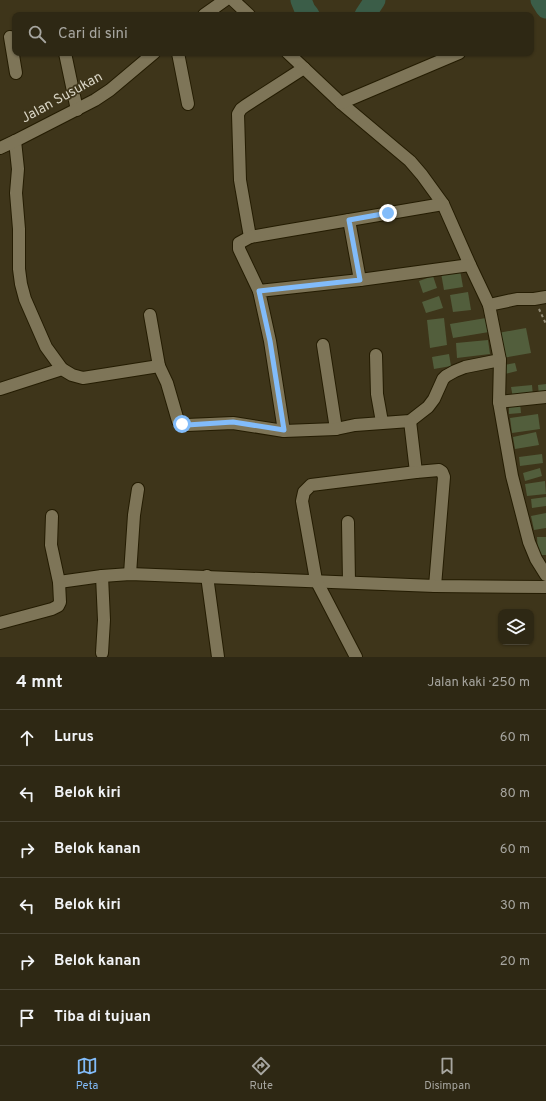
<!DOCTYPE html>
<html lang="id">
<head>
<meta charset="utf-8">
<style>
  :root { --surface:#2e2814; --page:#36301d; --text:#f1f3f6; --muted:#a7a6a0; --line:#494434; --accent:#82bcfa }
  body { margin:0; font-family:Overpass,sans-serif; background:var(--page); color:var(--text) }
  .controls { position:absolute; right:12px; bottom:12px; display:grid; overflow:hidden; border-radius:8px; box-shadow:0 1px 3px #0004 }
  .controls button { width:36px; height:36px; display:grid; place-items:center; padding:0; border:0; border-bottom:1px solid var(--line); background:var(--surface); color:var(--text); font:20px sans-serif }
  .stop { position:absolute; width:12px; height:12px; margin:-9px; border:3px solid #82bcfa; border-radius:50%; background:#fff }
  .stop.end { background:#82bcfa; border-color:#fff; box-shadow:0 1px 4px #0008 }
  .list { margin:0; padding:0; list-style:none }
  h2 { display:flex; justify-content:space-between; align-items:center; height:52px; margin:0; padding:0 16px; font-size:17px }
  h2 small { font-size:13px; font-weight:400; color:var(--muted) }
  .list li { display:grid; grid-template-columns:26px 1fr auto; gap:12px; align-items:center; box-sizing:border-box; height:56px; padding:0 16px; border-top:1px solid var(--line) }
  .list b { display:block; font-size:15px; white-space:nowrap }
  .list em { font-size:13px; font-style:normal; color:var(--muted) }
  .icon { flex:none; width:22px; height:22px; fill:none; stroke:currentColor; stroke-width:2; stroke-linecap:round; stroke-linejoin:round }
  .map { position:relative; flex:none; width:546px; height:657px; overflow:hidden }
  .search { position:absolute; background:var(--surface); box-shadow:0 1px 3px #0004; left:12px; right:12px; top:12px; height:44px; display:flex; align-items:center; gap:10px; box-sizing:border-box; padding:0 14px; border-radius:8px; color:var(--muted); font-size:15px }
  .sheet { height:388px; background:var(--surface) }
  nav { display:flex; justify-content:space-around; align-items:center; box-sizing:border-box; height:56px; border-top:1px solid var(--line); background:var(--surface); font-size:11px; color:var(--muted) }
  nav a { display:grid; justify-items:center; gap:2px }
  nav .on { color:var(--accent) }
  .map>svg:first-child { display:block }
</style>
</head>
<body>
<div class="map">
<svg width="546" height="657" viewBox="0 0 546 657">
  <rect width="100%" height="100%" fill="#3e351a"/>
  <g fill="none" stroke-linecap="round" stroke-linejoin="round">
    <!-- river -->
    <g stroke="#3b5d48" stroke-width="21">
      <path d="M301,0L305,10L309,15"/>
      <path d="M541,0L546,8"/>
      <path d="M365,15L375,0"/>
    </g>
  </g>
  <!-- building -->
  <g fill="#525e3c">
    <path d="M460,270L463,287L444,290L441,273Z"/>
    <path d="M433,276L437,288L423,293L419,281Z"/>
    <path d="M468,292L471,310L453,312L450,295Z"/>
    <path d="M439,296L443,308L426,313L422,302Z"/>
    <path d="M444,318L447,345L430,348L427,320Z"/>
    <path d="M486,318L489,332L453,338L450,324Z"/>
    <path d="M526,328L531,353L503,358L498,333Z"/>
    <path d="M488,340L490,354L457,358L456,343Z"/>
    <path d="M449,354L451,366L434,369L432,357Z"/>
    <path d="M515,363L517,371L505,374L504,365Z"/>
    <path d="M546,384V395L539,396L538,385Z"/>
    <path d="M532,385L533,396L513,398L511,387Z"/>
    <path d="M520,403L521,413L509,414V404Z"/>
    <path d="M538,414L540,429L512,433L510,418Z"/>
    <path d="M536,432L539,445L515,449L513,437Z"/>
    <path d="M542,454L543,463L520,466L519,457Z"/>
    <path d="M540,468L542,476L525,481L523,473Z"/>
    <path d="M545,481L546,494L527,496L525,484Z"/>
    <path d="M546,497V506L532,508L531,499Z"/>
    <path d="M546,513V528L534,530L531,516Z"/>
    <path d="M537,537H546V555H538Z"/>
  </g>
  <g fill="none" stroke-linecap="round" stroke-linejoin="round">
    <!-- minor casing -->
    <g stroke="#241c02" stroke-width="14">
      <g id="minor">
        <path d="M233,0L249,15"/>
        <path d="M204,15L225,0"/>
        <path d="M10,37L16,73"/>
        <path d="M65,53L77,110"/>
        <path d="M178,53L188,104"/>
        <path d="M288,53L341,103L410,161L422,175L443,204L470,265L489,305L500,360L499,402L512,476L529,542L536,559L546,575"/>
        <path d="M341,103L459,53"/>
        <path d="M15,141L18,169L16,193L19,229V269L21,284L25,299L46,347L62,369"/>
        <path d="M0,148L15,141L95,100L110,90L154,53"/>
        <path d="M349,220L360,280"/>
        <path d="M250,237L240,180L238,114L241,109L245,106L304,68"/>
        <path d="M259,291L239,249V243L250,237L279,232L443,204"/>
        <path d="M489,305L517,299H534L546,297"/>
        <path d="M150,315L159,366"/>
        <path d="M323,345L336,429"/>
        <path d="M376,355L377,394L382,422"/>
        <path d="M0,389L62,369L72,375L83,378L159,366L167,383L178,421L182,424L187,425L233,423L284,431L336,429L355,425L410,421L428,407L434,399L443,379L446,376L455,371L465,367L500,360"/>
        <path d="M499,402L546,397"/>
        <path d="M410,421L416,472L439,470L442,472L444,477L435,586"/>
        <path d="M284,431L270,341L259,291L360,280L470,265"/>
        <path d="M348,522L349,582"/>
        <path d="M130,574L134,515L138,489"/>
        <path d="M102,576L104,620L102,653"/>
        <path d="M207,576L218,657"/>
        <path d="M59,582L102,576L130,574L435,586L546,587"/>
        <path d="M0,623L52,609L58,606L60,602L59,582L51,545L52,516"/>
        <path d="M356,657L316,580L302,501L304,492L311,485L416,472"/>
      </g>
    </g>
    <!-- path -->
    <path stroke="#928b76" stroke-width="2" stroke-dasharray="3 3" stroke-linecap="butt" d="M539,309L546,324"/>
    <!-- minor -->
    <use href="#minor" stroke="#7e7558" stroke-width="12"/>
  </g>
  <g fill="none" stroke-linecap="round" stroke-linejoin="round">
    <!-- route -->
    <path stroke="#82bcfa" stroke-width="5" d="M182,424L187,425L233,422L284,430L270,341L259,291L360,280L349,220L388,213"/>
  </g>
  <g text-anchor="middle" dominant-baseline="central" stroke-width="3.5" stroke-linejoin="round" paint-order="stroke">
    <!-- street labels -->
    <g font-size="14" fill="#d8d4c4" stroke="#3e351a">
      <text transform="translate(62 98) rotate(-29)">Jalan Susukan</text>
    </g>
  </g>
</svg>
<div class="controls">
<button><svg class="icon" aria-label="layers" viewBox="0 0 24 24"><path d="M12 4l9 5-9 5-9-5zM3 14l9 5 9-5"/></svg></button>
</div>
<div class="stop" style="left:182px;top:424px"></div>
<div class="stop end" style="left:388px;top:213px"></div>
<div class="search"><svg class="icon" aria-label="search" viewBox="0 0 24 24"><circle cx="10" cy="10" r="6"/><path d="M15 15l6 6"/></svg>Cari di sini</div>
</div>
<section class="sheet">
<h2>4 mnt<small>Jalan kaki · 250 m</small></h2>
<ul class="list">
<li><svg class="icon" aria-label="ahead" viewBox="0 0 24 24"><path d="M12 20V5M6 11l6-6 6 6"/></svg><div><b>Lurus</b></div><em>60 m</em></li>
<li><svg class="icon" aria-label="left" viewBox="0 0 24 24"><path d="M17 20v-9H6M10 6l-5 5 5 5"/></svg><div><b>Belok kiri</b></div><em>80 m</em></li>
<li><svg class="icon" aria-label="right" viewBox="0 0 24 24"><path d="M7 20v-9h11M14 6l5 5-5 5"/></svg><div><b>Belok kanan</b></div><em>60 m</em></li>
<li><svg class="icon" aria-label="left" viewBox="0 0 24 24"><path d="M17 20v-9H6M10 6l-5 5 5 5"/></svg><div><b>Belok kiri</b></div><em>30 m</em></li>
<li><svg class="icon" aria-label="right" viewBox="0 0 24 24"><path d="M7 20v-9h11M14 6l5 5-5 5"/></svg><div><b>Belok kanan</b></div><em>20 m</em></li>
<li><svg class="icon" aria-label="arrive" viewBox="0 0 24 24"><path d="M6 21V4h12l-3 4 3 4H6"/></svg><div><b>Tiba di tujuan</b></div></li>
</ul>
</section>
<nav>
<a class="on"><svg class="icon" aria-label="map" viewBox="0 0 24 24"><path d="M3 6l6-2 6 2 6-2v14l-6 2-6-2-6 2zM9 4v14M15 6v14"/></svg>Peta</a>
<a><svg class="icon" aria-label="directions" viewBox="0 0 24 24"><path d="M12 3l9 9-9 9-9-9zM9 14v-3h6M13 9l2 2-2 2"/></svg>Rute</a>
<a><svg class="icon" aria-label="saved" viewBox="0 0 24 24"><path d="M7 4h10v16l-5-4-5 4z"/></svg>Disimpan</a>
</nav>
</body>
</html>
